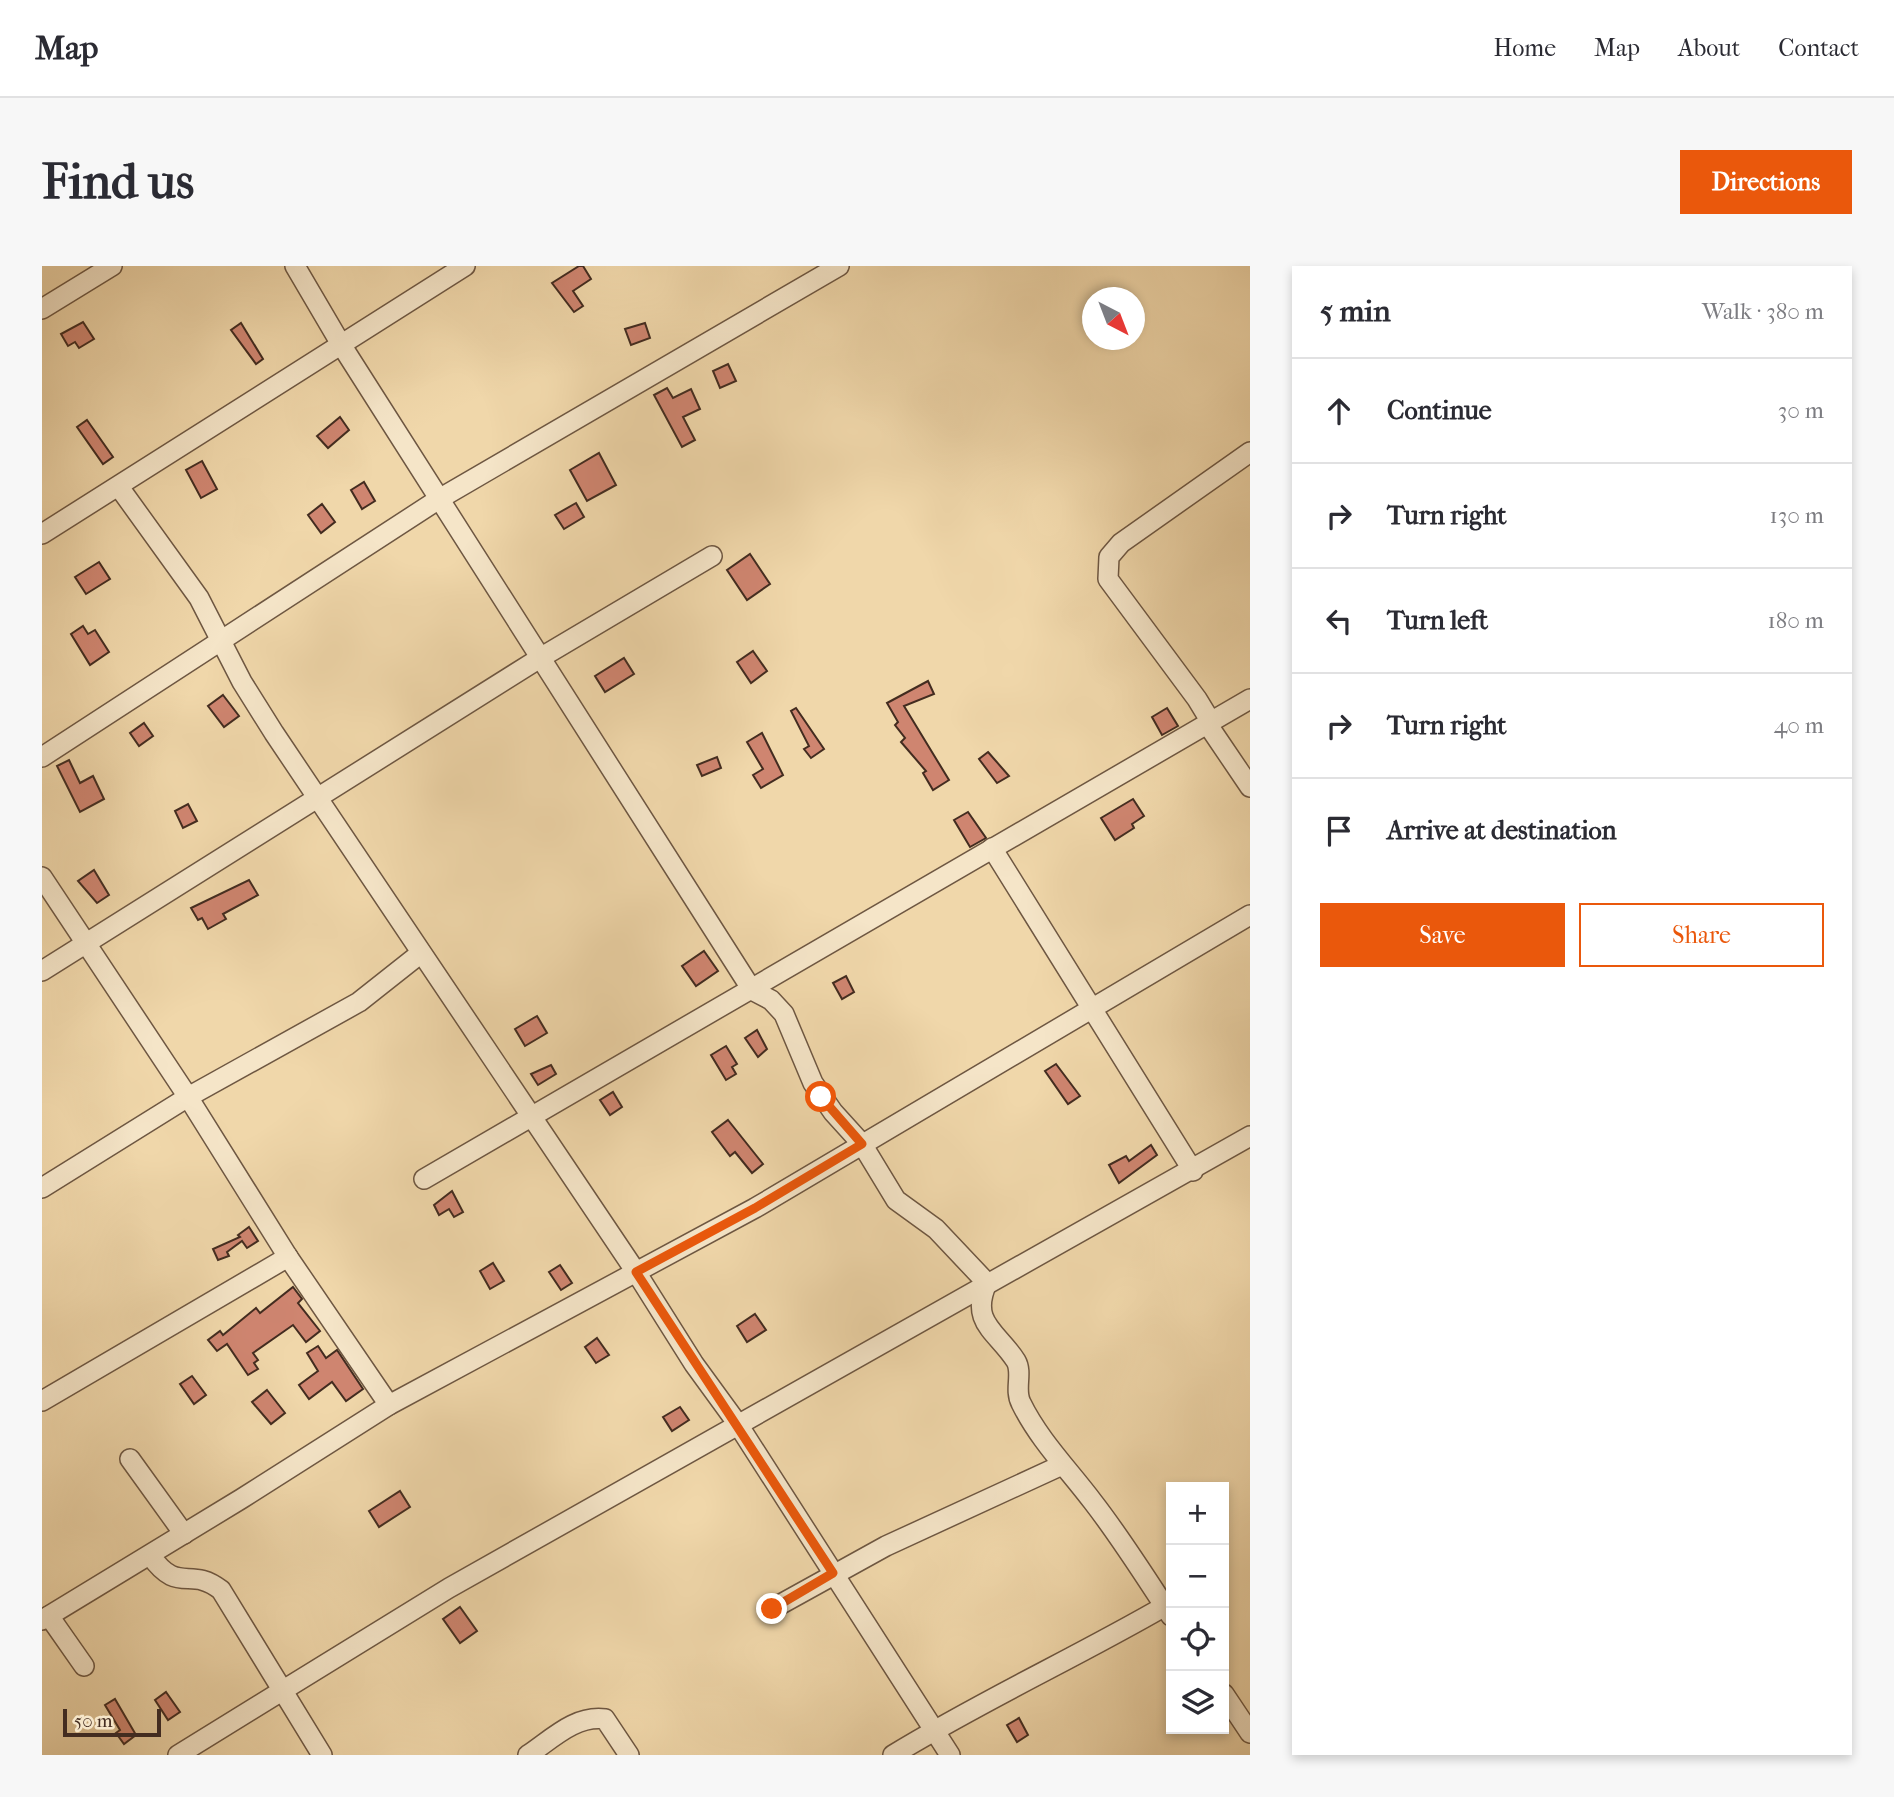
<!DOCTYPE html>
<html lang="en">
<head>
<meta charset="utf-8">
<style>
  :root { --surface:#fff; --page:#f7f7f7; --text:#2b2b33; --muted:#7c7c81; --line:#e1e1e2; --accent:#ea580c }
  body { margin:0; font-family:"IM FELL French Canon",serif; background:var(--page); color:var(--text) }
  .controls { position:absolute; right:21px; bottom:21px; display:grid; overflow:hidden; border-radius:0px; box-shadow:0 4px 10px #0003 }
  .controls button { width:63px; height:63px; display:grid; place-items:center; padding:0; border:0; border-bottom:2px solid var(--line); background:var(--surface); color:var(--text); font:35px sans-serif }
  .compass { position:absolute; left:1040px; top:21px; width:63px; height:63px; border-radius:50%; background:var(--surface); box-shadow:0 4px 10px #0003; rotate:138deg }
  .scale { position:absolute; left:21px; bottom:18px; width:98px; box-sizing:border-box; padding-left:7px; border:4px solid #432c20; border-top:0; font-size:19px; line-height:24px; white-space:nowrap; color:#432c20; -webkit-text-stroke:5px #f5e5c8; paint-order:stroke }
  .stop { position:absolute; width:21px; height:21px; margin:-16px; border:5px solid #ea580c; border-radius:50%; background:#fff }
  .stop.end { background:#ea580c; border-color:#fff; box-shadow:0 2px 7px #0008 }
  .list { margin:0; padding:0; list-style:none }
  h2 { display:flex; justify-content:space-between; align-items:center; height:91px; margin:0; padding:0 28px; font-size:30px }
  h2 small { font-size:23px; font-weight:400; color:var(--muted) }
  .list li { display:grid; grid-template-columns:46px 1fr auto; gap:21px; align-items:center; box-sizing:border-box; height:105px; padding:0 28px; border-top:2px solid var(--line) }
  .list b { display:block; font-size:26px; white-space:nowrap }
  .list em { font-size:23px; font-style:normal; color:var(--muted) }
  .actions { display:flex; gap:14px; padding:21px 28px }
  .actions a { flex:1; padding:16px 0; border:2px solid var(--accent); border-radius:0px; text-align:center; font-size:24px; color:var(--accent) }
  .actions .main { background:var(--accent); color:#fff }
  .icon { flex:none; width:38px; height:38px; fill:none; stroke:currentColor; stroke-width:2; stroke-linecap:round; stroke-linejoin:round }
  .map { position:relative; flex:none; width:1208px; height:1489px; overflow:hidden; border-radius:0px }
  header { display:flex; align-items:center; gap:42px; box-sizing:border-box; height:98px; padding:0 35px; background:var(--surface); border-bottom:2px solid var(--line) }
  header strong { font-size:33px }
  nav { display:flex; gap:38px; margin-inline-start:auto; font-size:24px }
  .intro { display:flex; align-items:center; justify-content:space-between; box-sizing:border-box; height:168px; padding:0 42px }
  h1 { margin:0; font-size:49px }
  .button { padding:18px 32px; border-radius:0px; background:var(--accent); color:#fff; font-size:24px; font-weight:700 }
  main { display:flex; gap:42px; padding:0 42px }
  aside { flex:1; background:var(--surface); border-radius:0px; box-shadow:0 4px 10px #0003 }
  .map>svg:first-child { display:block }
</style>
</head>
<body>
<header>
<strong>Map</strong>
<nav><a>Home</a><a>Map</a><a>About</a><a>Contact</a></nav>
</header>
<div class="intro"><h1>Find us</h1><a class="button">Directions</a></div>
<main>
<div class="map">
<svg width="1208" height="1489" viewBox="0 0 1208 1489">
  <rect width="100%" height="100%" fill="#f0d7aa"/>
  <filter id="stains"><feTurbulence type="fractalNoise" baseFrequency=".00286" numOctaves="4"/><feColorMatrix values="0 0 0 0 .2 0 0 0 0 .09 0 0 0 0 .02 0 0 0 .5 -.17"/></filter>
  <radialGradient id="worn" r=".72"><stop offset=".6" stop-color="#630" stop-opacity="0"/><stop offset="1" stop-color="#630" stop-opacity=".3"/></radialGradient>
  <!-- building -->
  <g fill="#cf8570" stroke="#432c20" stroke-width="2">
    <path d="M537,0H541L549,13L531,25L541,40L532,46L510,17Z"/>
    <path d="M41,56L52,73L37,82L33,76L26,80L19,68Z"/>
    <path d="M199,57L221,93L214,98L189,64Z"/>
    <path d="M603,57L608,72L589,79L583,63Z"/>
    <path d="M686,98L694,115L678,122L671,105Z"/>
    <path d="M625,122L631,132L649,123L658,143L641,151L653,174L640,181L612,129Z"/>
    <path d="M298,151L307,164L286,182L275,170Z"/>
    <path d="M45,154L71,191L61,198L35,161Z"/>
    <path d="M557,187L574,219L545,235L528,204Z"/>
    <path d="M160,195L175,223L159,232L144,204Z"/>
    <path d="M322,216L333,235L320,243L309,224Z"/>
    <path d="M534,237L542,251L522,263L513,249Z"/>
    <path d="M280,238L293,256L279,267L266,249Z"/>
    <path d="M708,288L728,318L705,334L685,304Z"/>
    <path d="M57,296L68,313L44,328L33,311Z"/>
    <path d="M41,360L46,368L53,364L67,386L48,399L29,368Z"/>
    <path d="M711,385L725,405L709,417L695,396Z"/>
    <path d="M582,392L592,408L563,426L553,410Z"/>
    <path d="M886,415L892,428L862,440L907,514L891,524L881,507L884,505L859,476L863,472L853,459L856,456L845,437Z"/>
    <path d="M181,429L197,450L182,461L166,440Z"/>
    <path d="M754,442L782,483L769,492L762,483L767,480L749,445Z"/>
    <path d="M1125,442L1136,460L1120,469L1110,451Z"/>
    <path d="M102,457L111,470L97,480L88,467Z"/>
    <path d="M720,467L741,509L719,522L711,509L721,503L705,476Z"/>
    <path d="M946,486L967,510L955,517L937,493Z"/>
    <path d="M675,491L679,502L660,510L655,499Z"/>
    <path d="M27,494L38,517L51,510L62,533L38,546L15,500Z"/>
    <path d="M1091,533L1102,550L1090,558L1092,562L1073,574L1059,552Z"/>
    <path d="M146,538L155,555L141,562L133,545Z"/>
    <path d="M926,546L944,572L928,581L912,554Z"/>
    <path d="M52,604L67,629L55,637L36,615Z"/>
    <path d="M207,614L216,629L181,648L184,653L166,663L160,652L156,654L149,642Z"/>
    <path d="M662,685L676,705L654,720L640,700Z"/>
    <path d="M804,710L812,726L800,733L791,717Z"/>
    <path d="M495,750L505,767L483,780L473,763Z"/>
    <path d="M715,764L725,783L716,791L703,772Z"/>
    <path d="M684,780L695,798L690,801L694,808L684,814L669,789Z"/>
    <path d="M1014,798L1038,830L1026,838L1003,805Z"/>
    <path d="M509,799L514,808L496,819L489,808Z"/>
    <path d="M571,826L580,841L568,849L558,834Z"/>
    <path d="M686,854L721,898L710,907L693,886L688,890L670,866Z"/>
    <path d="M1109,879L1115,889L1077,917L1067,899L1084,890L1087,895Z"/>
    <path d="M410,925L421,946L412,951L407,943L397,949L392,939Z"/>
    <path d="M207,961L216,975L205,982L200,975L185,986L187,990L176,994L171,983L198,971L196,969Z"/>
    <path d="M451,997L462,1015L448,1023L438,1005Z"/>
    <path d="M518,999L530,1017L519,1024L507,1006Z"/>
    <path d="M251,1021L260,1033L256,1037L278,1065L264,1076L251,1059L211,1087L216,1094L212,1097L216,1103L206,1109L185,1078L175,1085L166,1074L178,1065L181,1069L214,1042L218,1047Z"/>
    <path d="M713,1048L724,1064L705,1076L695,1060Z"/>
    <path d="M555,1072L567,1089L554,1097L543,1081Z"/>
    <path d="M276,1080L284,1092L295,1084L321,1123L304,1135L290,1116L267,1133L257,1119L276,1105L265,1087Z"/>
    <path d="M150,1110L164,1129L152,1138L138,1118Z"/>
    <path d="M225,1124L243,1147L229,1158L210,1136Z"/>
    <path d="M638,1141L647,1154L630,1165L621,1151Z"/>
    <path d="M358,1225L368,1241L337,1261L327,1245Z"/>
    <path d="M418,1341L435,1365L418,1377L401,1353Z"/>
    <path d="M124,1426L138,1446L126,1454L113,1434Z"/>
    <path d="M73,1433L94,1469L82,1478L74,1467L78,1464L63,1439Z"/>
    <path d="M977,1452L986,1469L975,1476L965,1459Z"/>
  </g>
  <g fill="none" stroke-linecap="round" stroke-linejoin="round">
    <!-- minor casing -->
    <g stroke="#6e5742" stroke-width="22">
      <g id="minor">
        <path d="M253,0L300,80L710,724L729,734L742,748L771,817L791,846L820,878L854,934L894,963L945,1017C927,1057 956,1066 974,1095C981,1107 972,1124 979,1137C997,1174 1027,1204 1051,1236C1079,1272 1104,1312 1129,1350"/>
        <path d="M0,43L70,0"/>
        <path d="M77,221L157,332L200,416L232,467L594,1006L652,1098L695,1157L908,1489"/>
        <path d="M0,268L423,0"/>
        <path d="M1169,456L1155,433L1066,313L1067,291L1079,277L1208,186"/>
        <path d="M1166,459L1208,521"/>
        <path d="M0,491L397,233L797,0"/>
        <path d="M950,582L1151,905"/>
        <path d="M0,611L146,831L246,991L347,1139"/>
        <path d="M0,705L498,392L670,290"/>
        <path d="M382,913L1208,433"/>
        <path d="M0,922L146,831L317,736L379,687"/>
        <path d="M0,1135L246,991"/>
        <path d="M88,1193L142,1268"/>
        <path d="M108,1289C137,1330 147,1299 179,1324L280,1489"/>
        <path d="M730,1343L844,1280L1020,1199"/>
        <path d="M7,1350L42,1400"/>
        <path d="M0,1354L199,1233L347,1139L713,942L1208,649"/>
        <path d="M1182,1428L1208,1467"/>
        <path d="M136,1489L407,1322L1208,870"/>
        <path d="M486,1489C510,1473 533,1449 563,1453L587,1489"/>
        <path d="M851,1489C939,1435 1033,1392 1123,1340"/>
      </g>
    </g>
    <!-- minor -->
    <use href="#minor" stroke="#f5e5c8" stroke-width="19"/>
  </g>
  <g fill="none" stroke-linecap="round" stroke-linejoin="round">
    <!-- route -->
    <path stroke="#ea580c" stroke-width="9" d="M730,1343L791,1307L594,1006L713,942L820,878L779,831"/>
  </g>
  <rect width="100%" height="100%" filter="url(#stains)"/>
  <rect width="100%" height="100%" fill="url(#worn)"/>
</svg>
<div class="controls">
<button>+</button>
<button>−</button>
<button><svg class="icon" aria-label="locate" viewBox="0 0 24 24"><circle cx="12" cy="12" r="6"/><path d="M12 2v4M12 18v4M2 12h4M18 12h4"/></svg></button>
<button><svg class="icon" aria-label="layers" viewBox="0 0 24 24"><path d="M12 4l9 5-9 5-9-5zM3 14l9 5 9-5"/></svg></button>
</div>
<svg class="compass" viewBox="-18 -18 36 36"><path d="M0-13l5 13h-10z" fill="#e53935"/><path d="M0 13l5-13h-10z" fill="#7c7c81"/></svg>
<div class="scale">50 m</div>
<div class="stop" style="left:779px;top:831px"></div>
<div class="stop end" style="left:730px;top:1343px"></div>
</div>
<aside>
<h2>5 min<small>Walk · 380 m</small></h2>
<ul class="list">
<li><svg class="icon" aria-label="ahead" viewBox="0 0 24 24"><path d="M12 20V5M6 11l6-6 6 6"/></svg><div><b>Continue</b></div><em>30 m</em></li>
<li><svg class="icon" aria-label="right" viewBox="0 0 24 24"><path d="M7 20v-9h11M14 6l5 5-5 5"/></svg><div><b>Turn right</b></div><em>130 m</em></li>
<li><svg class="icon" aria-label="left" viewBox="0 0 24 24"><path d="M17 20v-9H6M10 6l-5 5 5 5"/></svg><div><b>Turn left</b></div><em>180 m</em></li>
<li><svg class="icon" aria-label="right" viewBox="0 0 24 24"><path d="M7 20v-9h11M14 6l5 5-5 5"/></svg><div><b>Turn right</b></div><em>40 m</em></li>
<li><svg class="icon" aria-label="arrive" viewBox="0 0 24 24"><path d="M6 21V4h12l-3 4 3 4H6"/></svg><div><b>Arrive at destination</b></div></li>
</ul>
<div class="actions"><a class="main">Save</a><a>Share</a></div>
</aside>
</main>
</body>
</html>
